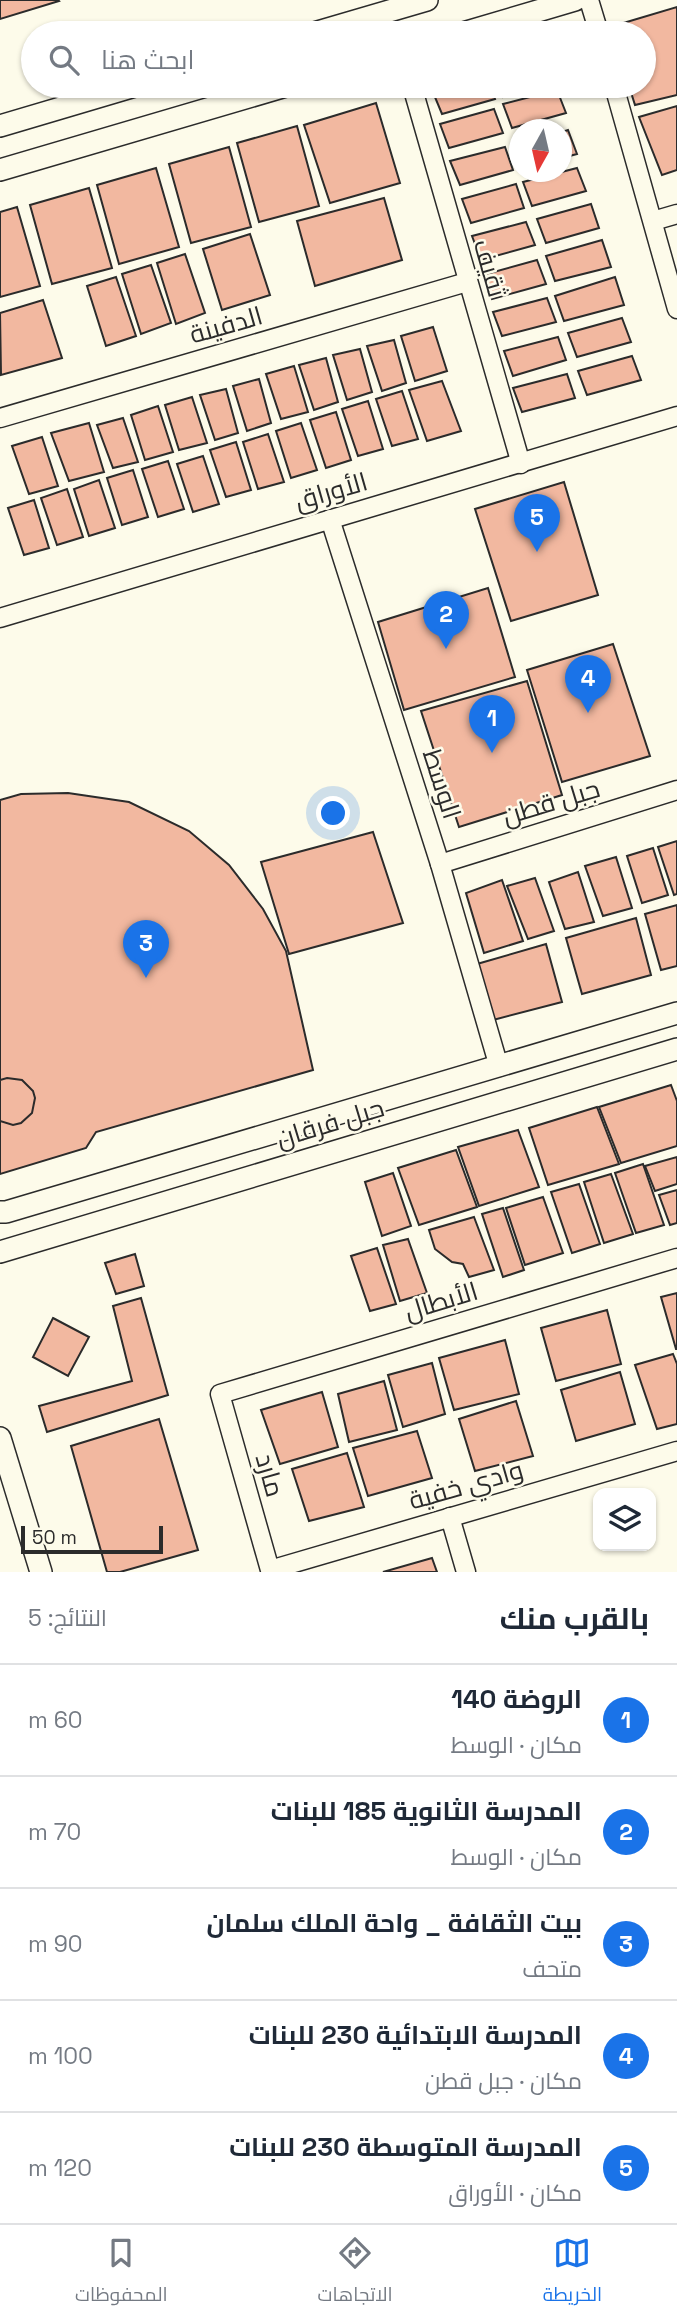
<!DOCTYPE html>
<html lang="ar">
<head>
<meta charset="utf-8">
<style>
  :root { --surface:#fff; --page:#f6f6f7; --text:#1f2937; --muted:#747a83; --line:#e0e1e3; --accent:#1a73e8 }
  body { margin:0; font-family:"Space Grotesk",Cairo,sans-serif; background:var(--page); color:var(--text); direction:rtl }
  .controls { position:absolute; right:21px; bottom:21px; display:grid; overflow:hidden; border-radius:14px; box-shadow:0 2px 5px #0004 }
  .controls button { width:63px; height:63px; display:grid; place-items:center; padding:0; border:0; border-bottom:2px solid var(--line); background:var(--surface); color:var(--text); font:35px sans-serif }
  .compass { position:absolute; left:509px; top:119px; width:63px; height:63px; border-radius:50%; background:var(--surface); box-shadow:0 2px 5px #0004; rotate:188deg }
  .scale { position:absolute; left:21px; bottom:18px; width:142px; box-sizing:border-box; padding-left:7px; border:4px solid #2b2b2b; border-top:0; font-size:19px; line-height:24px; white-space:nowrap; color:#2b2b2b; -webkit-text-stroke:5px #fdfbea; paint-order:stroke }
  .you { position:absolute; left:334px; top:814px; width:24px; height:24px; margin:-18px; border:5px solid #fff; border-radius:50%; background:#1a73e8; box-shadow:0 0 0 10px #1a73e833 }
  .badge { display:grid; place-items:center; width:46px; height:46px; border-radius:50%; background:var(--accent); color:#fff; font-size:23px; font-weight:700 }
  .pin { position:absolute; translate:-50% -58px; filter:drop-shadow(0 2px 4px #0008) }
  .pin::after { content:''; position:absolute; top:37px; width:24px; height:21px; background:inherit; clip-path:polygon(0 0,100% 0,50% 100%) }
  .list { margin:0; padding:0; list-style:none }
  h2 { display:flex; justify-content:space-between; align-items:center; height:91px; margin:0; padding:0 28px; font-size:30px }
  h2 small { font-size:23px; font-weight:400; color:var(--muted) }
  .list li { display:grid; grid-template-columns:46px 1fr auto; gap:21px; align-items:center; box-sizing:border-box; height:112px; padding:0 28px; border-top:2px solid var(--line) }
  .list b { display:block; font-size:26px; white-space:nowrap }
  .list p { margin:0; font-size:23px; white-space:nowrap; color:var(--muted) }
  .list em { font-size:23px; font-style:normal; color:var(--muted) }
  .icon { flex:none; width:38px; height:38px; fill:none; stroke:currentColor; stroke-width:2; stroke-linecap:round; stroke-linejoin:round }
  .map { position:relative; flex:none; width:677px; height:1572px; overflow:hidden; direction:ltr }
  .search { position:absolute; background:var(--surface); box-shadow:0 2px 5px #0004; left:21px; right:21px; top:21px; height:77px; display:flex; align-items:center; gap:18px; box-sizing:border-box; padding:0 24px; border-radius:38px; color:var(--muted); font-size:26px }
  .sheet { height:651px; background:var(--surface) }
  nav { display:flex; justify-content:space-around; align-items:center; box-sizing:border-box; height:98px; border-top:2px solid var(--line); background:var(--surface); font-size:19px; color:var(--muted) }
  nav a { display:grid; justify-items:center; gap:4px }
  nav .on { color:var(--accent) }
  .map>svg:first-child { display:block }
</style>
</head>
<body>
<div class="map">
<svg width="677" height="1572" viewBox="0 0 677 1572">
  <rect width="100%" height="100%" fill="#fdfbea"/>
  <!-- building -->
  <g fill="#f2b8a0" stroke="#2b2b2b" stroke-width="2">
    <path d="M0,0H58L59,1L0,19Z"/>
    <path d="M677,7V95L635,105L629,86H644V33H612L610,27Z"/>
    <path d="M447,86H490L495,99L442,114L432,90Z"/>
    <path d="M498,86H543L503,97Z"/>
    <path d="M557,90L566,113L512,128L503,104Z"/>
    <path d="M376,103L400,183L330,203L304,125Z"/>
    <path d="M677,106V170L662,175L639,117Z"/>
    <path d="M494,109L503,133L449,148L440,124Z"/>
    <path d="M297,126L319,206L259,222L237,143Z"/>
    <path d="M568,130L577,154L562,158V132Z"/>
    <path d="M229,147L251,227L191,243L169,164Z"/>
    <path d="M505,147L513,170L460,185L450,161Z"/>
    <path d="M156,168L179,247L119,264L97,185Z"/>
    <path d="M577,168L586,191L532,206L523,182Z"/>
    <path d="M516,184L524,208L471,223L462,199Z"/>
    <path d="M89,188L112,268L52,284L30,205Z"/>
    <path d="M384,198L402,260L315,286L297,221Z"/>
    <path d="M591,204L599,228L546,243L537,219Z"/>
    <path d="M17,207L40,286L0,297V212Z"/>
    <path d="M526,222L535,245L481,260L472,236Z"/>
    <path d="M250,234L270,295L222,310L203,249Z"/>
    <path d="M602,240L611,267L555,281L546,256Z"/>
    <path d="M185,254L205,313L176,324L157,263Z"/>
    <path d="M537,260L546,284L492,299L483,275Z"/>
    <path d="M151,265L171,323L141,334L122,274Z"/>
    <path d="M116,277L136,336L106,346L87,286Z"/>
    <path d="M615,277L624,305L564,321L555,296Z"/>
    <path d="M547,298L556,322L502,336L493,312Z"/>
    <path d="M43,300L62,358L1,375L0,313Z"/>
    <path d="M622,318L631,342L577,357L568,333Z"/>
    <path d="M433,327L447,371L415,381L401,336Z"/>
    <path d="M558,337L566,360L513,376L504,351Z"/>
    <path d="M394,340L406,383L382,391L367,346Z"/>
    <path d="M360,349L372,392L347,400L333,355Z"/>
    <path d="M632,356L641,380L587,395L578,371Z"/>
    <path d="M326,358L338,402L314,410L299,365Z"/>
    <path d="M294,366L308,412L281,419L266,374Z"/>
    <path d="M567,374L575,398L522,412L513,388Z"/>
    <path d="M259,379L271,423L247,431L233,386Z"/>
    <path d="M442,381L461,431L427,441L409,390Z"/>
    <path d="M226,389L238,433L215,440L200,395Z"/>
    <path d="M402,391L418,439L392,446L376,399Z"/>
    <path d="M192,397L207,443L179,450L165,405Z"/>
    <path d="M368,401L383,449L358,456L342,409Z"/>
    <path d="M158,406L173,452L145,460L131,415Z"/>
    <path d="M336,412L351,460L326,468L310,420Z"/>
    <path d="M123,418L138,462L113,468L97,425Z"/>
    <path d="M89,423L104,472L69,481L51,433Z"/>
    <path d="M301,423L317,470L291,478L276,431Z"/>
    <path d="M268,434L284,482L258,489L243,442Z"/>
    <path d="M42,437L58,486L29,494L12,446Z"/>
    <path d="M236,442L251,490L226,497L210,450Z"/>
    <path d="M203,456L219,504L193,512L177,464Z"/>
    <path d="M168,461L184,509L158,517L142,469Z"/>
    <path d="M133,470L148,517L122,525L107,478Z"/>
    <path d="M99,480L115,528L89,536L74,489Z"/>
    <path d="M564,482L598,595L511,621L475,509Z"/>
    <path d="M67,489L83,537L57,545L41,498Z"/>
    <path d="M34,500L49,548L24,555L8,508Z"/>
    <path d="M488,588L515,677L404,710L378,622Z"/>
    <path d="M613,644L650,756L562,782L527,670Z"/>
    <path d="M527,681L562,795L459,827L421,711Z"/>
    <path d="M68,793L129,802L189,831L229,865L263,909L286,951L313,1070L96,1132L86,1148L0,1174V800L21,794Z"/>
    <path d="M373,832L403,923L289,954L261,862Z"/>
    <path d="M677,841V894L674,895L658,847Z"/>
    <path d="M653,848L668,895L642,903L627,856Z"/>
    <path d="M616,857L632,908L603,916L585,866Z"/>
    <path d="M578,872L594,922L565,929L549,882Z"/>
    <path d="M535,878L554,931L528,939L507,886Z"/>
    <path d="M502,880L523,941L484,953L466,893Z"/>
    <path d="M677,905V966L661,970L645,914Z"/>
    <path d="M636,918L651,975L582,994L566,938Z"/>
    <path d="M546,944L562,1002L493,1020L477,964Z"/>
    <path d="M7,1078L22,1080L33,1091L35,1098L32,1113L21,1123L13,1125L0,1121V1080Z"/>
    <path d="M671,1085L677,1101V1146L621,1163L599,1107Z"/>
    <path d="M597,1107L619,1164L548,1185L529,1128Z"/>
    <path d="M518,1130L539,1187L479,1206L458,1147Z"/>
    <path d="M456,1150L477,1207L419,1225L398,1168Z"/>
    <path d="M677,1157V1184L655,1191L645,1166Z"/>
    <path d="M643,1164L664,1225L636,1233L615,1173Z"/>
    <path d="M393,1173L411,1226L382,1236L365,1182Z"/>
    <path d="M611,1174L633,1234L604,1243L584,1182Z"/>
    <path d="M579,1184L600,1244L572,1253L551,1192Z"/>
    <path d="M677,1190V1223L670,1225L659,1195Z"/>
    <path d="M543,1197L563,1253L525,1265L506,1208Z"/>
    <path d="M503,1208L524,1270L503,1277L482,1214Z"/>
    <path d="M474,1217L494,1270L469,1277L463,1264L452,1262L435,1249L429,1230Z"/>
    <path d="M408,1239L427,1293L400,1301L383,1245Z"/>
    <path d="M377,1248L396,1304L370,1311L351,1256Z"/>
    <path d="M135,1254L144,1286L116,1294L105,1263Z"/>
    <path d="M677,1293V1349H676L661,1297Z"/>
    <path d="M141,1298L168,1395L47,1432L39,1406L132,1381L113,1306Z"/>
    <path d="M607,1310L621,1364L556,1381L541,1328Z"/>
    <path d="M53,1318L89,1337L68,1376L33,1357Z"/>
    <path d="M505,1340L519,1394L454,1410L439,1358Z"/>
    <path d="M673,1354L677,1364V1424L657,1429L635,1365Z"/>
    <path d="M432,1363L445,1414L403,1427L388,1375Z"/>
    <path d="M620,1372L635,1424L576,1441L561,1390Z"/>
    <path d="M384,1381L397,1430L349,1442L338,1394Z"/>
    <path d="M322,1392L338,1447L280,1464L261,1410Z"/>
    <path d="M516,1401L533,1456L475,1471L459,1419Z"/>
    <path d="M159,1419L198,1550L120,1572H107L71,1446Z"/>
    <path d="M417,1431L432,1478L368,1496L353,1448Z"/>
    <path d="M347,1453L364,1507L309,1521L292,1469Z"/>
    <path d="M432,1558L437,1572H383Z"/>
  </g>
  <g fill="none" stroke-linecap="round" stroke-linejoin="round">
    <!-- minor casing -->
    <g stroke="#2b2b2b" stroke-width="21">
      <g id="minor">
        <path d="M589,0L599,33"/>
        <path d="M412,86L521,464"/>
        <path d="M614,86L677,309"/>
        <path d="M653,221L677,214"/>
        <path d="M0,418L467,282"/>
        <path d="M330,519L440,864L499,1067"/>
        <path d="M0,618L677,416"/>
        <path d="M440,864L677,790"/>
        <path d="M677,1258L220,1394L270,1570L677,1451"/>
        <path d="M450,1517L466,1572"/>
      </g>
    </g>
    <!-- tertiary casing -->
    <g stroke="#2b2b2b" stroke-width="24">
      <g id="tertiary">
        <path d="M314,33L427,0"/>
        <path d="M463,33L575,0"/>
        <path d="M0,126L135,86"/>
        <path d="M0,170L286,86"/>
        <path d="M0,1212H6L677,1013"/>
        <path d="M0,1252L677,1049"/>
        <path d="M0,1438L41,1572"/>
      </g>
    </g>
    <!-- minor -->
    <use href="#minor" stroke="#fdfbea" stroke-width="18"/>
    <!-- tertiary -->
    <use href="#tertiary" stroke="#fdfbea" stroke-width="21"/>
  </g>
  <g text-anchor="middle" dominant-baseline="central" stroke-width="5" stroke-linejoin="round" paint-order="stroke">
    <!-- street labels -->
    <g font-size="26" fill="#2b2b2b" stroke="#fdfbea">
      <text transform="translate(490 268) rotate(74)">ثقيف</text>
      <text transform="translate(226 325) rotate(-16)">الدفينة</text>
      <text transform="translate(331 491) rotate(-16)">الأوراق</text>
      <text transform="translate(442 784) rotate(72)">الوسط</text>
      <text transform="translate(551 802) rotate(-17)">جبل قطن</text>
      <text transform="translate(330 1123) rotate(-17)">جبل فرقان</text>
      <text transform="translate(441 1301) rotate(-17)">الأبطال</text>
      <text transform="translate(270 1475) rotate(74)">مارد</text>
      <text transform="translate(466 1485) rotate(-16)">وادي خفية</text>
    </g>
  </g>
</svg>
<div class="controls">
<button><svg class="icon" aria-label="layers" viewBox="0 0 24 24"><path d="M12 4l9 5-9 5-9-5zM3 14l9 5 9-5"/></svg></button>
</div>
<svg class="compass" viewBox="-18 -18 36 36"><path d="M0-13l5 13h-10z" fill="#e53935"/><path d="M0 13l5-13h-10z" fill="#747a83"/></svg>
<div class="scale">50 m</div>
<div class="you"></div>
<div class="pin badge" style="left:492px;top:753px">1</div>
<div class="pin badge" style="left:446px;top:649px">2</div>
<div class="pin badge" style="left:146px;top:978px">3</div>
<div class="pin badge" style="left:588px;top:713px">4</div>
<div class="pin badge" style="left:537px;top:552px">5</div>
<div class="search"><svg class="icon" aria-label="search" viewBox="0 0 24 24"><circle cx="10" cy="10" r="6"/><path d="M15 15l6 6"/></svg>ابحث هنا</div>
</div>
<section class="sheet">
<h2>بالقرب منك<small>النتائج: 5</small></h2>
<ul class="list">
<li><span class="badge">1</span><div><b>الروضة 140</b><p>مكان · الوسط</p></div><em>60 m</em></li>
<li><span class="badge">2</span><div><b>المدرسة الثانوية 185 للبنات</b><p>مكان · الوسط</p></div><em>70 m</em></li>
<li><span class="badge">3</span><div><b>بيت الثقافة _ واحة الملك سلمان</b><p>متحف</p></div><em>90 m</em></li>
<li><span class="badge">4</span><div><b>المدرسة الابتدائية 230 للبنات</b><p>مكان · جبل قطن</p></div><em>100 m</em></li>
<li><span class="badge">5</span><div><b>المدرسة المتوسطة 230 للبنات</b><p>مكان · الأوراق</p></div><em>120 m</em></li>
</ul>
</section>
<nav>
<a class="on"><svg class="icon" aria-label="map" viewBox="0 0 24 24"><path d="M3 6l6-2 6 2 6-2v14l-6 2-6-2-6 2zM9 4v14M15 6v14"/></svg>الخريطة</a>
<a><svg class="icon" aria-label="directions" viewBox="0 0 24 24"><path d="M12 3l9 9-9 9-9-9zM9 14v-3h6M13 9l2 2-2 2"/></svg>الاتجاهات</a>
<a><svg class="icon" aria-label="saved" viewBox="0 0 24 24"><path d="M7 4h10v16l-5-4-5 4z"/></svg>المحفوظات</a>
</nav>
</body>
</html>
